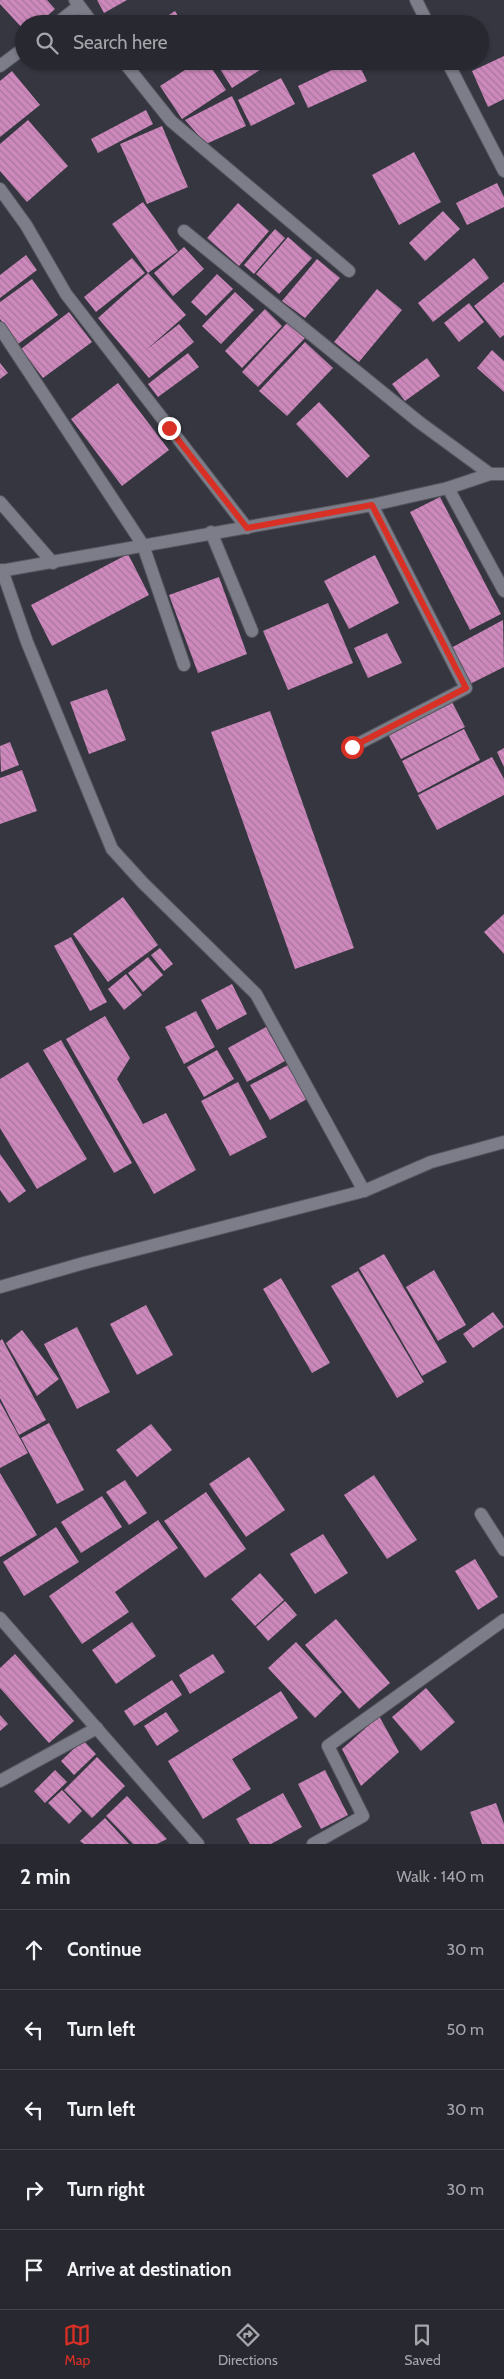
<!DOCTYPE html>
<html lang="en">
<head>
<meta charset="utf-8">
<style>
  :root { --surface:#282830; --page:#303038; --text:#f1f3f6; --muted:#a5a6ab; --line:#44444c; --accent:#d93025 }
  body { margin:0; font-family:Cabin,sans-serif; background:var(--page); color:var(--text) }
  .stop { position:absolute; width:15px; height:15px; margin:-11px; border:4px solid #d93025; border-radius:50%; background:#fff }
  .stop.end { background:#d93025; border-color:#fff; box-shadow:0 1px 5px #0008 }
  .list { margin:0; padding:0; list-style:none }
  h2 { display:flex; justify-content:space-between; align-items:center; height:65px; margin:0; padding:0 20px; font-size:21px }
  h2 small { font-size:16px; font-weight:400; color:var(--muted) }
  .list li { display:grid; grid-template-columns:32px 1fr auto; gap:15px; align-items:center; box-sizing:border-box; height:80px; padding:0 20px; border-top:1px solid var(--line) }
  .list b { display:block; font-size:19px; white-space:nowrap }
  .list em { font-size:16px; font-style:normal; color:var(--muted) }
  .icon { flex:none; width:28px; height:28px; fill:none; stroke:currentColor; stroke-width:2; stroke-linecap:round; stroke-linejoin:round }
  .map { position:relative; flex:none; width:504px; height:1844px; overflow:hidden }
  .search { position:absolute; background:var(--surface); box-shadow:0 1px 4px #0004; left:15px; right:15px; top:15px; height:55px; display:flex; align-items:center; gap:12px; box-sizing:border-box; padding:0 18px; border-radius:28px; color:var(--muted); font-size:19px }
  .sheet { height:465px; background:var(--surface) }
  nav { display:flex; justify-content:space-around; align-items:center; box-sizing:border-box; height:70px; border-top:1px solid var(--line); background:var(--surface); font-size:14px; color:var(--muted) }
  nav a { display:grid; justify-items:center; gap:2px }
  nav .on { color:var(--accent) }
  .map>svg:first-child { display:block }
</style>
</head>
<body>
<div class="map">
<svg width="504" height="1844" viewBox="0 0 504 1844">
  <defs>
    <pattern id="building-back-hatch" width="6" height="6" patternUnits="userSpaceOnUse" patternTransform="scale(1.25)"><rect width="6" height="6" fill="#cd88bc"/><path d="M-1 5l2 2M0 0l6 6M5-1l2 2" fill="none" stroke="#aa769d"/></pattern>
  </defs>
  <rect width="100%" height="100%" fill="#353640"/>
  <!-- building -->
  <g fill="url(#building-back-hatch)">
    <path d="M0,0H47L55,9L38,24H24V30L0,4Z"/>
    <path d="M97,0H127L104,13Z"/>
    <path d="M175,11L183,24H155Z"/>
    <path d="M504,56V99L488,107L472,71Z"/>
    <path d="M149,61H167L155,69Z"/>
    <path d="M199,61H207L226,90L182,119L160,86Z"/>
    <path d="M215,61H274L232,88Z"/>
    <path d="M351,61H357L367,81L308,108L298,86Z"/>
    <path d="M12,71L40,105L0,137V81Z"/>
    <path d="M281,78L295,104L251,126L238,100Z"/>
    <path d="M232,96L246,126L206,144L185,120Z"/>
    <path d="M146,110L153,124L98,153L91,139Z"/>
    <path d="M28,120L68,166L27,202L0,171V144Z"/>
    <path d="M162,126L188,187L147,204L120,144Z"/>
    <path d="M414,152L441,202L399,225L372,175Z"/>
    <path d="M497,183L504,197V207L467,225L456,203Z"/>
    <path d="M143,202L178,251L148,273L112,224Z"/>
    <path d="M238,203L269,231L239,266L207,238Z"/>
    <path d="M443,211L460,229L425,261L409,243Z"/>
    <path d="M275,229L285,238L254,274L244,265Z"/>
    <path d="M288,237L312,258L279,294L256,274Z"/>
    <path d="M184,247L204,269L173,296L154,273Z"/>
    <path d="M26,255L37,270L0,298V275Z"/>
    <path d="M132,258L145,273L96,312L84,297Z"/>
    <path d="M474,258L489,278L433,322L418,303Z"/>
    <path d="M317,259L340,278L305,318L282,301Z"/>
    <path d="M148,273L186,315L146,350L179,324L194,342L149,378L98,318Z"/>
    <path d="M217,274L233,289L206,316L191,302Z"/>
    <path d="M32,279L58,315L18,344L0,319V302Z"/>
    <path d="M504,282V335L500,338L474,306Z"/>
    <path d="M377,289L402,310L359,362L334,342Z"/>
    <path d="M235,292L254,310L221,344L202,326Z"/>
    <path d="M469,303L484,322L459,342L444,323Z"/>
    <path d="M265,309L282,326L242,368L225,351Z"/>
    <path d="M69,312L92,342L43,378L21,349Z"/>
    <path d="M288,322L305,338L258,387L242,372Z"/>
    <path d="M305,342L333,368L287,416L259,391Z"/>
    <path d="M492,350L504,361V392L477,368Z"/>
    <path d="M188,353L199,367L158,397L148,384Z"/>
    <path d="M427,358L440,376L405,401L392,384Z"/>
    <path d="M0,363L8,373L0,379Z"/>
    <path d="M118,383L169,450L122,486L71,419Z"/>
    <path d="M319,402L370,456L347,478L296,424Z"/>
    <path d="M440,497L501,614L470,630L410,512Z"/>
    <path d="M128,554L149,595L52,646L31,605Z"/>
    <path d="M375,555L399,603L349,629L324,581Z"/>
    <path d="M219,577L247,654L198,673L169,595Z"/>
    <path d="M328,603L353,663L288,690L263,631Z"/>
    <path d="M503,620L504,667L468,685L449,649Z"/>
    <path d="M387,633L402,663L368,678L354,648Z"/>
    <path d="M107,689L126,740L89,754L70,702Z"/>
    <path d="M452,702L465,727L401,759L388,734Z"/>
    <path d="M270,711L354,948L295,969L211,732Z"/>
    <path d="M464,729L480,760L418,793L402,761Z"/>
    <path d="M10,742L19,765L1,772L0,746Z"/>
    <path d="M504,748V767L497,752Z"/>
    <path d="M492,757L504,779V795L437,830L418,795Z"/>
    <path d="M22,770L37,811L0,824V778Z"/>
    <path d="M123,897L158,945L108,982L73,934Z"/>
    <path d="M504,914V954L484,932Z"/>
    <path d="M71,937L107,1002L90,1011L54,946Z"/>
    <path d="M160,948L173,964L164,971L151,955Z"/>
    <path d="M148,957L163,975L143,992L128,973Z"/>
    <path d="M126,974L142,995L124,1010L108,989Z"/>
    <path d="M232,984L247,1014L217,1030L201,1000Z"/>
    <path d="M196,1011L215,1047L184,1064L165,1027Z"/>
    <path d="M105,1016L130,1058L117,1079L143,1124L166,1113L196,1170L154,1194L66,1039Z"/>
    <path d="M266,1027L285,1061L247,1082L228,1048Z"/>
    <path d="M61,1040L132,1163L114,1173L43,1050Z"/>
    <path d="M217,1050L234,1079L204,1097L187,1067Z"/>
    <path d="M28,1062L87,1159L37,1189L0,1128V1079Z"/>
    <path d="M288,1065L307,1099L270,1120L250,1085Z"/>
    <path d="M238,1082L267,1137L230,1156L201,1101Z"/>
    <path d="M0,1154L26,1191L9,1203L0,1190Z"/>
    <path d="M384,1254L447,1362L422,1376L359,1268Z"/>
    <path d="M434,1270L466,1325L438,1341L406,1287Z"/>
    <path d="M358,1271L424,1382L397,1398L331,1286Z"/>
    <path d="M281,1278L330,1363L312,1373L263,1289Z"/>
    <path d="M146,1305L173,1355L137,1375L110,1324Z"/>
    <path d="M493,1312L504,1327L473,1348L463,1334Z"/>
    <path d="M77,1327L110,1392L77,1409L44,1344Z"/>
    <path d="M22,1330L59,1379L37,1396L6,1343Z"/>
    <path d="M2,1339L46,1420L19,1435L0,1398V1341Z"/>
    <path d="M0,1402L28,1453L0,1468Z"/>
    <path d="M49,1423L84,1490L57,1504L21,1438Z"/>
    <path d="M151,1424L172,1450L137,1477L116,1450Z"/>
    <path d="M249,1457L285,1510L246,1537L209,1484Z"/>
    <path d="M0,1473L37,1535L0,1557Z"/>
    <path d="M374,1475L417,1540L387,1559L344,1495Z"/>
    <path d="M125,1480L147,1513L129,1525L106,1492Z"/>
    <path d="M206,1492L246,1549L205,1578L164,1521Z"/>
    <path d="M102,1496L122,1527L81,1553L61,1522Z"/>
    <path d="M158,1520L178,1548L115,1592L129,1612L82,1644L49,1596Z"/>
    <path d="M56,1527L79,1562L24,1596L3,1562Z"/>
    <path d="M323,1534L348,1573L315,1594L290,1554Z"/>
    <path d="M475,1559L498,1597L478,1610L455,1571Z"/>
    <path d="M260,1573L284,1600L255,1626L231,1599Z"/>
    <path d="M285,1601L297,1615L268,1641L256,1627Z"/>
    <path d="M336,1619L390,1683L359,1709L305,1645Z"/>
    <path d="M132,1622L156,1656L116,1684L92,1650Z"/>
    <path d="M296,1642L342,1692L315,1718L268,1668Z"/>
    <path d="M15,1654L74,1721L49,1743L0,1688V1668Z"/>
    <path d="M213,1654L225,1672L190,1694L179,1675Z"/>
    <path d="M172,1680L182,1695L134,1726L124,1711Z"/>
    <path d="M426,1688L455,1722L421,1751L392,1717Z"/>
    <path d="M281,1691L298,1718L232,1759L251,1789L203,1819L168,1761Z"/>
    <path d="M166,1712L179,1731L157,1746L144,1726Z"/>
    <path d="M0,1715L8,1724L0,1731Z"/>
    <path d="M379,1716L399,1752L361,1786L342,1749Z"/>
    <path d="M83,1740L96,1754L74,1775L61,1761Z"/>
    <path d="M97,1757L125,1786L92,1818L64,1790Z"/>
    <path d="M55,1770L67,1782L45,1803L34,1791Z"/>
    <path d="M325,1770L348,1815L321,1829L298,1784Z"/>
    <path d="M62,1790L82,1811L69,1824L48,1803Z"/>
    <path d="M283,1793L302,1827L271,1844H250L236,1819Z"/>
    <path d="M127,1796L167,1839L157,1844H133L106,1816Z"/>
    <path d="M496,1803L504,1824V1844H482L470,1812Z"/>
    <path d="M105,1818L129,1844H84L80,1841Z"/>
  </g>
  <g fill="none" stroke-linecap="round" stroke-linejoin="round">
    <!-- street casing -->
    <g stroke="#54555d" stroke-width="14">
      <g id="street">
        <path d="M75,0L93,24"/>
        <path d="M416,0L428,24"/>
        <path d="M56,24L79,6"/>
        <path d="M123,61L171,121L349,271"/>
        <path d="M447,61L504,171"/>
        <path d="M0,66L24,48"/>
        <path d="M0,189L26,225L66,294L247,528"/>
        <path d="M184,231L419,422L490,474"/>
        <path d="M0,328L143,545L184,665"/>
        <path d="M448,488L504,591"/>
        <path d="M0,502L53,563"/>
        <path d="M211,532L252,631"/>
        <path d="M2,570L27,642L112,849L143,883L256,994L364,1191"/>
        <path d="M0,571L372,505L448,488L490,474H504"/>
        <path d="M352,747L466,688L372,505"/>
        <path d="M481,1514L504,1550"/>
        <path d="M0,1781L97,1728"/>
        <path d="M313,1844L363,1816L328,1746L504,1620"/>
      </g>
    </g>
    <!-- secondary casing -->
    <g stroke="#54555d" stroke-width="14">
      <g id="secondary">
        <path d="M0,1287L84,1263L364,1191L431,1162L504,1142"/>
        <path d="M0,1618L198,1844"/>
      </g>
    </g>
    <!-- street -->
    <use href="#street" stroke="#7c7d89" stroke-width="12"/>
    <!-- secondary -->
    <use href="#secondary" stroke="#7c7d89" stroke-width="12"/>
  </g>
  <g fill="none" stroke-linecap="round" stroke-linejoin="round">
    <!-- route -->
    <path stroke="#d93025" stroke-width="6" d="M169,428L247,528L372,505L466,688L352,747"/>
  </g>
</svg>
<div class="stop" style="left:352px;top:747px"></div>
<div class="stop end" style="left:169px;top:428px"></div>
<div class="search"><svg class="icon" aria-label="search" viewBox="0 0 24 24"><circle cx="10" cy="10" r="6"/><path d="M15 15l6 6"/></svg>Search here</div>
</div>
<section class="sheet">
<h2>2 min<small>Walk · 140 m</small></h2>
<ul class="list">
<li><svg class="icon" aria-label="ahead" viewBox="0 0 24 24"><path d="M12 20V5M6 11l6-6 6 6"/></svg><div><b>Continue</b></div><em>30 m</em></li>
<li><svg class="icon" aria-label="left" viewBox="0 0 24 24"><path d="M17 20v-9H6M10 6l-5 5 5 5"/></svg><div><b>Turn left</b></div><em>50 m</em></li>
<li><svg class="icon" aria-label="left" viewBox="0 0 24 24"><path d="M17 20v-9H6M10 6l-5 5 5 5"/></svg><div><b>Turn left</b></div><em>30 m</em></li>
<li><svg class="icon" aria-label="right" viewBox="0 0 24 24"><path d="M7 20v-9h11M14 6l5 5-5 5"/></svg><div><b>Turn right</b></div><em>30 m</em></li>
<li><svg class="icon" aria-label="arrive" viewBox="0 0 24 24"><path d="M6 21V4h12l-3 4 3 4H6"/></svg><div><b>Arrive at destination</b></div></li>
</ul>
</section>
<nav>
<a class="on"><svg class="icon" aria-label="map" viewBox="0 0 24 24"><path d="M3 6l6-2 6 2 6-2v14l-6 2-6-2-6 2zM9 4v14M15 6v14"/></svg>Map</a>
<a><svg class="icon" aria-label="directions" viewBox="0 0 24 24"><path d="M12 3l9 9-9 9-9-9zM9 14v-3h6M13 9l2 2-2 2"/></svg>Directions</a>
<a><svg class="icon" aria-label="saved" viewBox="0 0 24 24"><path d="M7 4h10v16l-5-4-5 4z"/></svg>Saved</a>
</nav>
</body>
</html>
